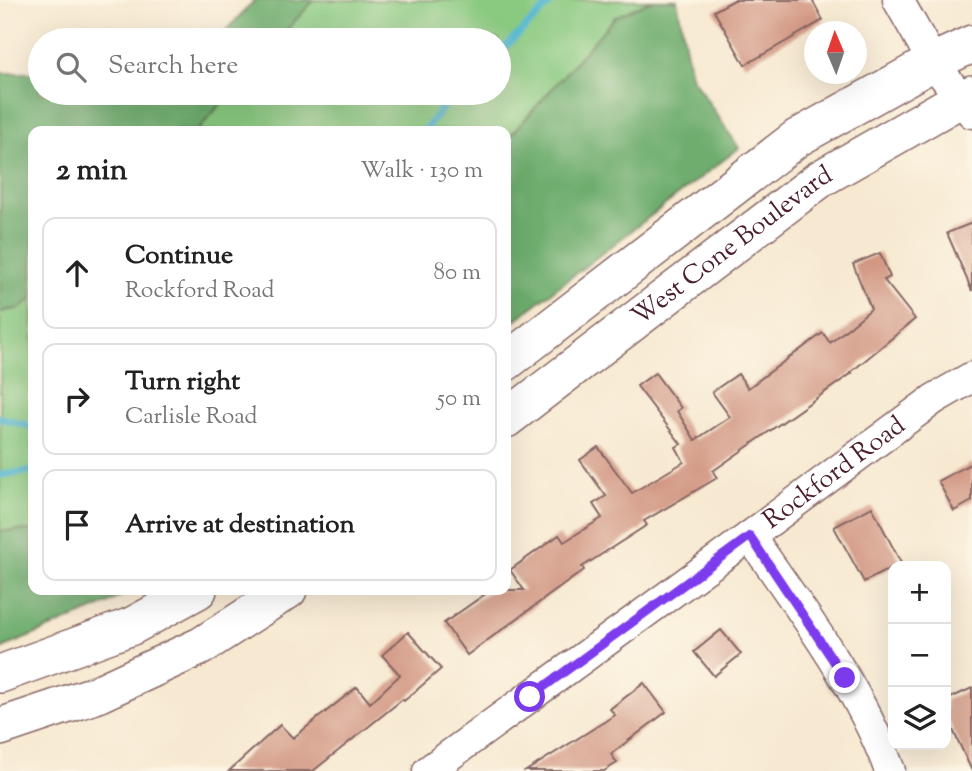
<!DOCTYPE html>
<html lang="en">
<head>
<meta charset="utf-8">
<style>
  :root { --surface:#fff; --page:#f6f6f6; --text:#222; --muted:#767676; --line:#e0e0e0 }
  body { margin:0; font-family:"Sorts Mill Goudy",serif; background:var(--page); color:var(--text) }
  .controls { position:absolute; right:21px; bottom:21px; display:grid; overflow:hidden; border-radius:14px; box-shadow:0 7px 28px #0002 }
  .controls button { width:63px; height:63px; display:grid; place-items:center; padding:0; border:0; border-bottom:2px solid var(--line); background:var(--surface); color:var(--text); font:35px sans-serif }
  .compass { position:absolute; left:804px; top:21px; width:63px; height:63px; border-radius:50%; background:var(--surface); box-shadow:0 7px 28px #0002; rotate:358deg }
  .stop { position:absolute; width:21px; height:21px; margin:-16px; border:5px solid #7c3aed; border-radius:50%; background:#fff }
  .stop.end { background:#7c3aed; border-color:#fff; box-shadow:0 2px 7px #0008 }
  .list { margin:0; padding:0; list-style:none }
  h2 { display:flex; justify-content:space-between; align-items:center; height:91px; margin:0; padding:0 28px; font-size:30px }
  h2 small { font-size:23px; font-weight:400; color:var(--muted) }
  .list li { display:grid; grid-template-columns:46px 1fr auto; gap:21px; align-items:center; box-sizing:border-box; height:112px; margin:0 14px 14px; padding:0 14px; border:2px solid var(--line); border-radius:14px }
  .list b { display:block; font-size:26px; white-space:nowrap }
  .list p { margin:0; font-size:23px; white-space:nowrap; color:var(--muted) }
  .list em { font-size:23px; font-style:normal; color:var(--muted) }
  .icon { flex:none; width:38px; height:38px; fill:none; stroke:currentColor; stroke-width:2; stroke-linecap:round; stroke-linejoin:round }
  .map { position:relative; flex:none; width:972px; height:771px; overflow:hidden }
  .search { position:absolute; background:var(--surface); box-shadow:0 7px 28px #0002; left:28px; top:28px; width:483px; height:77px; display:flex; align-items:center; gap:18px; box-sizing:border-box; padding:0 24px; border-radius:38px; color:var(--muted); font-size:26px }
  .panel { position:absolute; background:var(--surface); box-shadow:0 7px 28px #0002; left:28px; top:126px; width:483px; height:469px; border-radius:14px }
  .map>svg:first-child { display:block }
</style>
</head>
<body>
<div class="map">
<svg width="972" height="771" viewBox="0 0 972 771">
  <rect width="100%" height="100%" fill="#fcf5e5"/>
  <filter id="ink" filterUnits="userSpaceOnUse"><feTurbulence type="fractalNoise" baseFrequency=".0143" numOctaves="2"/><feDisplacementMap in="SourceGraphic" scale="14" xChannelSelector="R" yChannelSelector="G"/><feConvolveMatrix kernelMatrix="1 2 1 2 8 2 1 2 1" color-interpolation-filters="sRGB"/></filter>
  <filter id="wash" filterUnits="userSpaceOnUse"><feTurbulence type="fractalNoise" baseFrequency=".00686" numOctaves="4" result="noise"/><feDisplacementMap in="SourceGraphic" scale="28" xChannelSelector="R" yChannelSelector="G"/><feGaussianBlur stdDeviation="1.57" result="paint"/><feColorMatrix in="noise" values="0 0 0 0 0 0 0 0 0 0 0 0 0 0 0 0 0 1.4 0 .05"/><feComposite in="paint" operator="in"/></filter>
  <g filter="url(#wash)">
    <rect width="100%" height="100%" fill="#f7e9d1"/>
    <!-- green -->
    <g fill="#89c980" stroke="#6a7456" stroke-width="2">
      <path d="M314,0H652L615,17L506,141V131H197L230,93H499V40H277Z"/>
      <path d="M33,298V530L0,531V312L20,308Z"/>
    </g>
    <!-- forest -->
    <g fill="#6ead6e" stroke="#5c664c" stroke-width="2">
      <path d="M255,0H314L277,40H217Z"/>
      <path d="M652,0H677L691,76L739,148L506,327V141L615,17Z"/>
      <path d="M0,73H40V93H230L197,131H33V298L20,308L0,312Z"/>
      <path d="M33,530V590H132L107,604L0,649V531Z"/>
    </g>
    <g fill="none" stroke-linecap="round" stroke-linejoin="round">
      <!-- stream -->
      <g stroke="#52b7d0" stroke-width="7">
        <path d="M499,53L554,0"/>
        <path d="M424,131L442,108L458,93"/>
        <path d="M0,418L33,427"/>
        <path d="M0,475L33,471"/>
      </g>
    </g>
    <g id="blocks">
      <!-- building -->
      <g fill="#d19682">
        <path d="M734,0H812L823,20L745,65L714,11Z"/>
        <path d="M972,223V291L947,233Z"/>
        <path d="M880,253L890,277L884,280L915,319L851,372L852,373L713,471L717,478L644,521L647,525L582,567L584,570L467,655L444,623L491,590H524L510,570L559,535L564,542L602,518L593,504L606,496L580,460L598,447L632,493L684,462L676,447L681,444L637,386L655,373L681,408L677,411L695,440L730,417L712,392L738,374L748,388L823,333L830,343L871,309L853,264Z"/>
        <path d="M972,463V501L954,511L938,481Z"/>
        <path d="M872,507L901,563L864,582L834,527Z"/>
        <path d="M721,630L741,654L714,676L694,652Z"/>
        <path d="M408,632L441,669L404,701L403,699L313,771H229L280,725L293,738L357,687L370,703L400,675L382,655Z"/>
        <path d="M644,683L666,712L611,754L617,763L604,771H526L615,715L610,709Z"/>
        <path d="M972,688V771L946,715V700Z"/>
      </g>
    </g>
  </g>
  <g filter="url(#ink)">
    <use href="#blocks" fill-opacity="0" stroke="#876665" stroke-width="2"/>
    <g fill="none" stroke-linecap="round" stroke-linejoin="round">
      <!-- minor casing -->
      <g stroke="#876665" stroke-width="33">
        <g id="minor">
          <path d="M898,0L933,62L972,113"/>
          <path d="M750,536C801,610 859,686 890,771"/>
          <path id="s1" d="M428,771L750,536L934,399L972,377"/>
        </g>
      </g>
      <!-- major casing -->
      <g stroke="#876665" stroke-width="40">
        <g id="major">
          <path d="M506,362L797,138L933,62L972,44"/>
          <path id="s2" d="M506,419L820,179L960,99L972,94"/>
          <path d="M0,674L132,626L198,590"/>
          <path d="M0,727L95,695L201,646L288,590"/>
        </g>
      </g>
      <!-- minor -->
      <use href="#minor" stroke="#fff" stroke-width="30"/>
      <!-- major -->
      <use href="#major" stroke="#fff" stroke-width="37"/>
    </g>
  </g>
  <g fill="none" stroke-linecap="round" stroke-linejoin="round" filter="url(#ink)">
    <!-- route -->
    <path stroke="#7c3aed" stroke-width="9" d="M530,697L750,536L845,678"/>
  </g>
  <g text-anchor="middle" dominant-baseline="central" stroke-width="5" stroke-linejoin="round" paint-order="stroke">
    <!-- street labels -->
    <g font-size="26" fill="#4a1f2b" stroke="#fcf5e5">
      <text stroke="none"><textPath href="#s2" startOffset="285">West Cone Boulevard</textPath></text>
      <text stroke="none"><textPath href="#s1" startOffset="504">Rockford Road</textPath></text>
    </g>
  </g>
</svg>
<div class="controls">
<button>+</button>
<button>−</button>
<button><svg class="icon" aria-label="layers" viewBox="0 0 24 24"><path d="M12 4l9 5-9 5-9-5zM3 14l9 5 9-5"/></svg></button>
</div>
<svg class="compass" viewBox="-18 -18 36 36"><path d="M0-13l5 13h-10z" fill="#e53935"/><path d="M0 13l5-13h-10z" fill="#767676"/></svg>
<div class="stop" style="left:530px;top:697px"></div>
<div class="stop end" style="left:845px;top:678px"></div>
<div class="search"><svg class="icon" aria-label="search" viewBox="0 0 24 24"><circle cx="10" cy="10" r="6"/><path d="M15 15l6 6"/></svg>Search here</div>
<section class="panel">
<h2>2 min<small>Walk · 130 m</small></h2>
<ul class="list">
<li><svg class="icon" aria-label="ahead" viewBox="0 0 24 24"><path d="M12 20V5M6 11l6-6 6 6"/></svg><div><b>Continue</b><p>Rockford Road</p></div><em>80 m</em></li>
<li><svg class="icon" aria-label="right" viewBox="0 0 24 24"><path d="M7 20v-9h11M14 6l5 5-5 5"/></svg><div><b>Turn right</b><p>Carlisle Road</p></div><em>50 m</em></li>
<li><svg class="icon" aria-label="arrive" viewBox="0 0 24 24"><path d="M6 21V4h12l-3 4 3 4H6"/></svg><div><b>Arrive at destination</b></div></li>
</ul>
</section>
</div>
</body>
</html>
